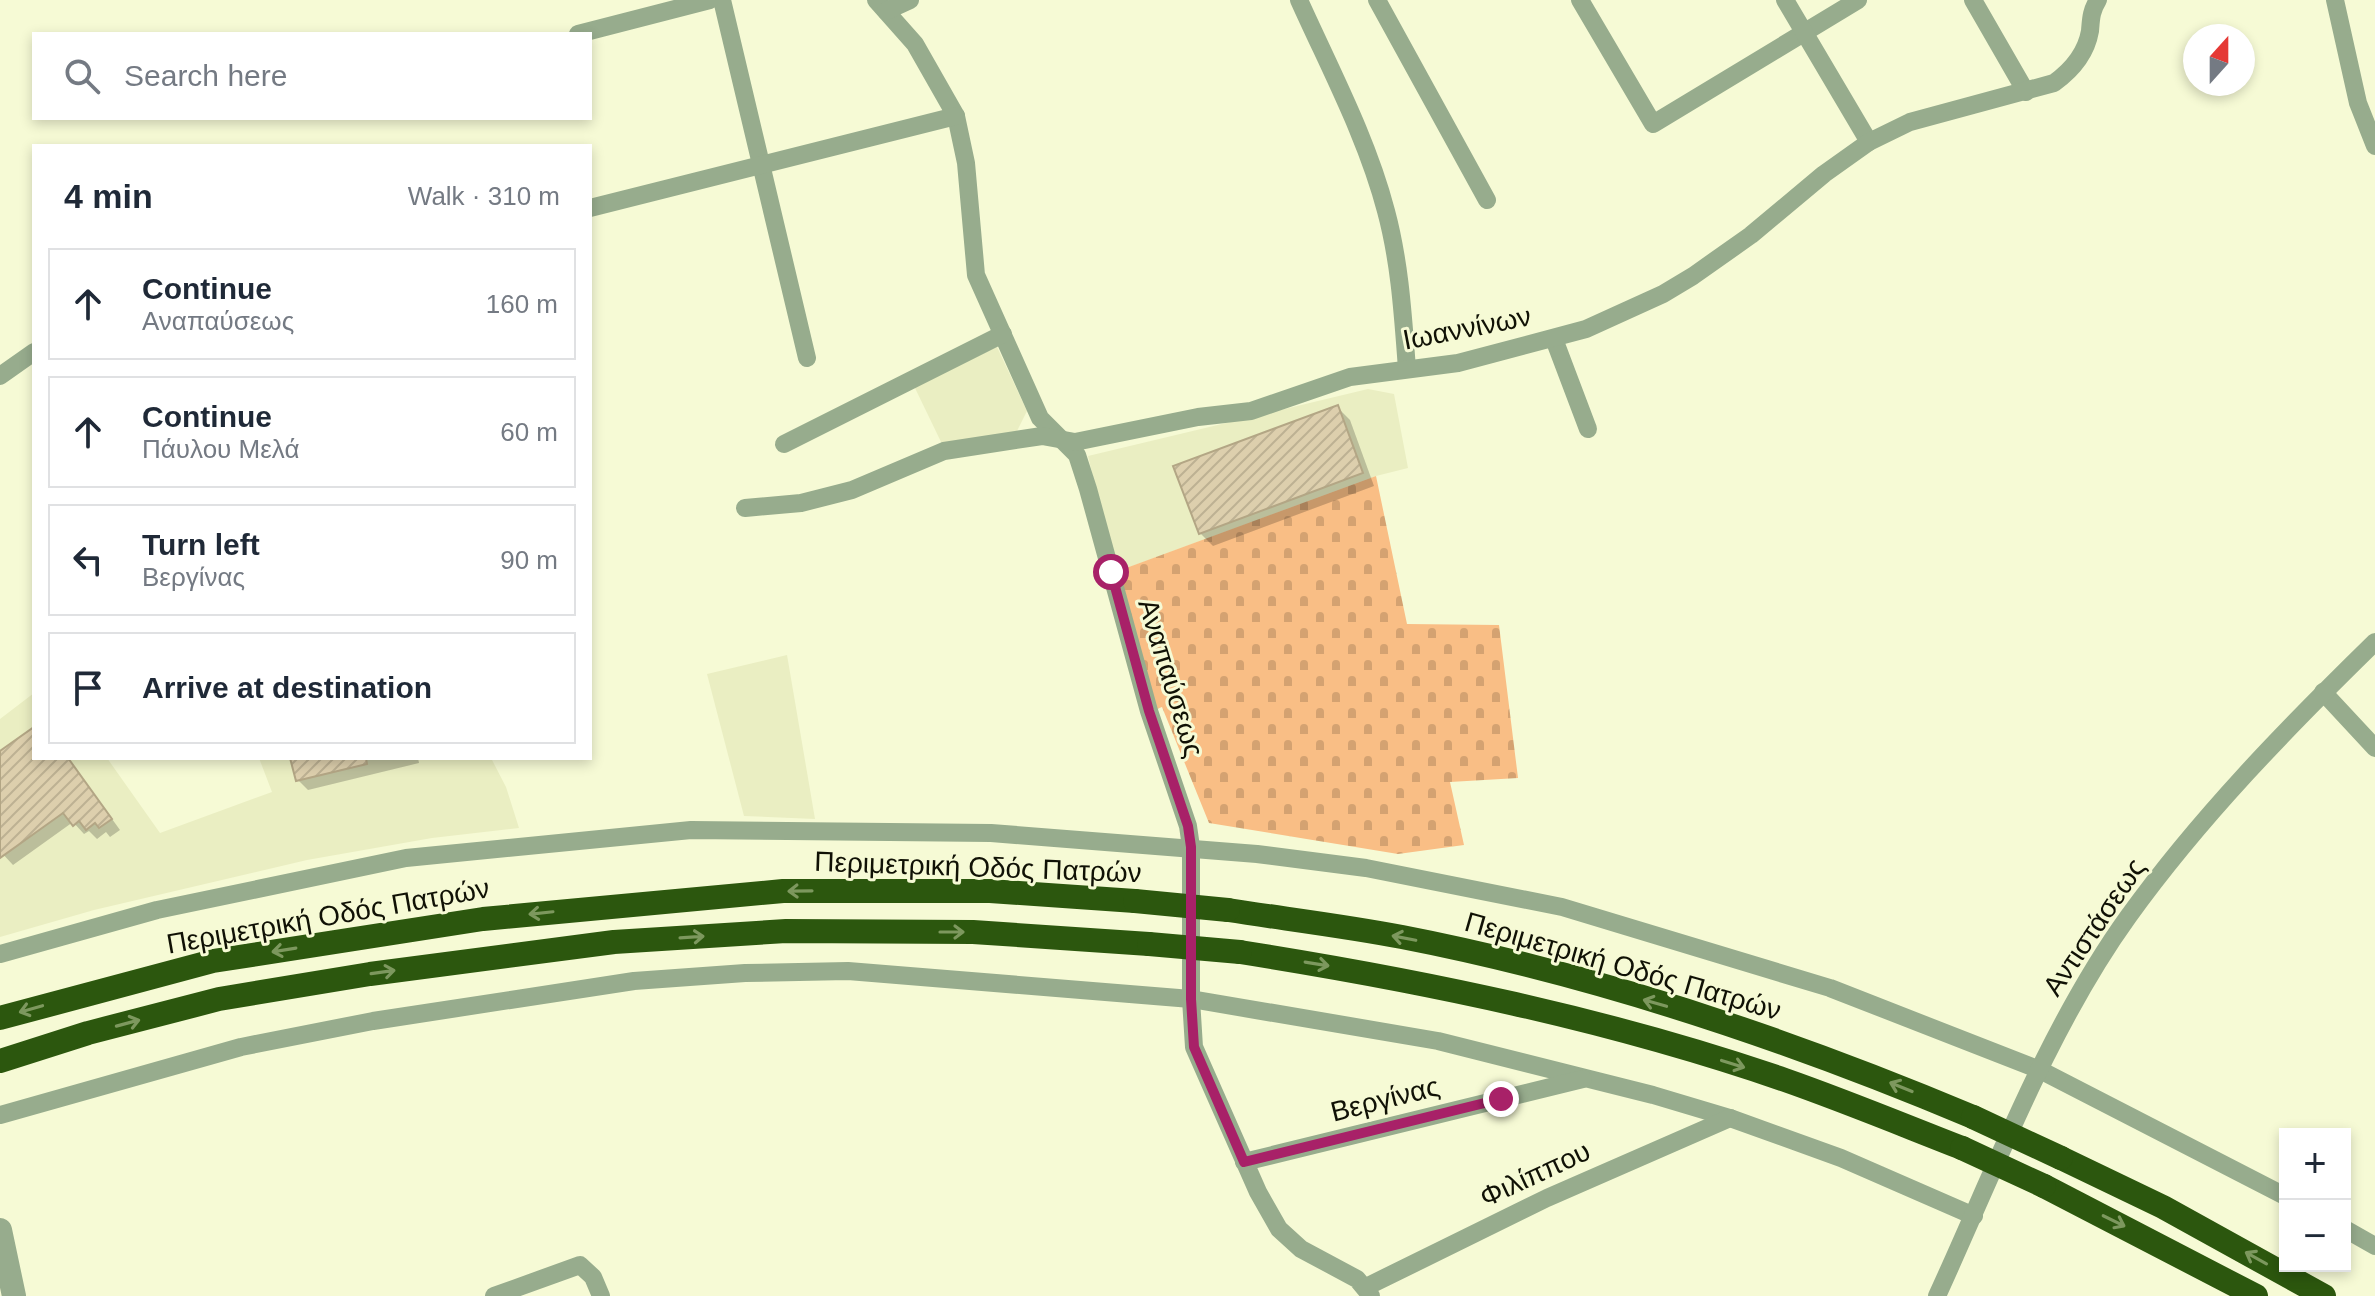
<!DOCTYPE html>
<html lang="en">
<head>
<meta charset="utf-8">
<style>
  :root { --surface:#fff; --page:#f2f2f3; --text:#1f2937; --muted:#747a83; --line:#e0e1e3 }
  body { margin:0; font-family:Arial,sans-serif; background:var(--page); color:var(--text) }
  .controls { position:absolute; right:24px; bottom:24px; display:grid; overflow:hidden; border-radius:0px; box-shadow:0 4px 12px #0003 }
  .controls button { width:72px; height:72px; display:grid; place-items:center; padding:0; border:0; border-bottom:2px solid var(--line); background:var(--surface); color:var(--text); font:40px sans-serif }
  .compass { position:absolute; left:2183px; top:24px; width:72px; height:72px; border-radius:50%; background:var(--surface); box-shadow:0 4px 12px #0003; rotate:21deg }
  .stop { position:absolute; width:24px; height:24px; margin:-18px; border:6px solid #a82168; border-radius:50%; background:#fff }
  .stop.end { background:#a82168; border-color:#fff; box-shadow:0 2px 8px #0008 }
  .list { margin:0; padding:0; list-style:none }
  h2 { display:flex; justify-content:space-between; align-items:center; height:104px; margin:0; padding:0 32px; font-size:34px }
  h2 small { font-size:26px; font-weight:400; color:var(--muted) }
  .list li { display:grid; grid-template-columns:52px 1fr auto; gap:24px; align-items:center; box-sizing:border-box; height:112px; margin:0 16px 16px; padding:0 16px; border:2px solid var(--line); border-radius:0px }
  .list b { display:block; font-size:30px; white-space:nowrap }
  .list p { margin:0; font-size:26px; white-space:nowrap; color:var(--muted) }
  .list em { font-size:26px; font-style:normal; color:var(--muted) }
  .icon { flex:none; width:44px; height:44px; fill:none; stroke:currentColor; stroke-width:2; stroke-linecap:round; stroke-linejoin:round }
  .map { position:relative; flex:none; width:2375px; height:1296px; overflow:hidden }
  .search { position:absolute; background:var(--surface); box-shadow:0 4px 12px #0003; left:32px; top:32px; width:560px; height:88px; display:flex; align-items:center; gap:20px; box-sizing:border-box; padding:0 28px; border-radius:0px; color:var(--muted); font-size:30px }
  .panel { position:absolute; background:var(--surface); box-shadow:0 4px 12px #0003; left:32px; top:144px; width:560px; height:616px; border-radius:0px }
  .map>svg:first-child { display:block }
</style>
</head>
<body>
<div class="map">
<svg width="2375" height="1296" viewBox="0 0 2375 1296">
  <defs>
    <pattern id="cemetery-stones" width="16" height="16" patternUnits="userSpaceOnUse" patternTransform="scale(2)"><rect width="16" height="16" fill="#f9be85"/><path d="M2 7V4a2 2 0 0 1 4 0v3zM10 15v-3a2 2 0 0 1 4 0v3z" fill="#d4a271"/></pattern>
    <pattern id="building-hatch" width="6" height="6" patternUnits="userSpaceOnUse" patternTransform="scale(2)"><rect width="6" height="6" fill="#ddcfad"/><path d="M-1 1l2-2M0 6l6-6M5 7l2-2" fill="none" stroke="#bdb193"/></pattern>
  </defs>
  <rect width="100%" height="100%" fill="#f6fad5"/>
  <!-- built -->
  <g fill="#eaeec2">
    <path d="M997,347L1027,411L1016,433L943,446L914,386Z"/>
    <path d="M1368,389L1394,394L1408,468L1376,476L1116,572L1088,456Z"/>
    <path d="M787,655L815,819L744,816L707,674Z"/>
    <path d="M34,693V758H107L160,833L272,792L259,758H491L506,787L519,828L432,838L307,860L94,910L0,937V719Z"/>
  </g>
  <!-- cemetery -->
  <path fill="url(#cemetery-stones)" d="M1376,476L1407,624L1499,625L1518,778L1450,782L1464,845L1398,854L1209,823L1162,707L1157,709L1118,571Z"/>
  <!-- shadow -->
  <g fill="#0003">
    <path d="M1338,408L1350,420L1374,486L1213,546L1200,533Z"/>
    <path d="M34,729V758H68L120,830L110,837L106,832L97,839L89,831L84,834L73,822L13,865L0,851V754Z"/>
    <path d="M292,758H418L419,763L308,790L298,780Z"/>
  </g>
  <!-- building -->
  <g fill="url(#building-hatch)" stroke="#b3a685" stroke-width="2">
    <path d="M1338,405L1363,473L1199,534L1173,466Z"/>
    <path d="M34,727V758H68L112,819L99,828L95,823L86,830L79,821L73,826L63,813L0,858V751Z"/>
    <path d="M290,758H366L367,764L296,781Z"/>
  </g>
  <g fill="none" stroke-linecap="round" stroke-linejoin="round">
    <!-- minor -->
    <g stroke="#97ac8d" stroke-width="18">
      <path d="M722,0L807,358"/>
      <path d="M876,0L915,44L956,116L966,163L976,275L1040,418L1077,455L1088,489L1149,711L1188,826L1191,847V999L1194,1047L1258,1192L1279,1229L1301,1249L1357,1279L1371,1296"/>
      <path d="M1299,0C1330,69 1367,138 1386,211C1400,263 1403,316 1407,369"/>
      <path d="M1377,0L1487,200"/>
      <path d="M1580,0L1653,124L1858,0"/>
      <path d="M1785,0L1869,142"/>
      <path d="M1973,0L2026,92"/>
      <path d="M2335,0L2358,103L2375,146"/>
      <path d="M886,11L910,0"/>
      <path d="M578,34L710,0"/>
      <path d="M590,208L956,116"/>
      <path d="M1554,339L1588,429"/>
      <path d="M0,376L34,352"/>
      <path d="M784,444L1003,334"/>
      <path d="M745,508L801,503L852,490L944,451L1042,436L1075,442L1198,417L1251,411L1350,377L1458,363L1586,329L1663,294L1693,276L1751,235L1824,174L1869,142L1910,122L2054,83C2072,70 2086,54 2090,31C2091,19 2091,11 2098,0"/>
      <path d="M2323,692L2375,748"/>
      <path d="M0,954L157,910L406,858L691,830L991,833L1257,854L1366,868L1562,907L1830,988L2040,1070L2285,1196"/>
      <path d="M0,1115L241,1047L373,1021L634,981L745,973L848,971L1191,999L1438,1041L1653,1095L1730,1118L1841,1158L1974,1216"/>
      <path d="M1244,1162L1583,1079"/>
      <path d="M2345,1229L2375,1246"/>
      <path d="M1366,1287L1547,1198L1730,1118"/>
      <path d="M494,1296L580,1265L593,1277L601,1296"/>
      <path d="M1937,1296C1994,1172 2048,1028 2128,917C2200,817 2287,728 2375,642"/>
    </g>
    <!-- tertiary -->
    <path stroke="#97ac8d" stroke-width="24" d="M0,1230L14,1296"/>
    <!-- motorway -->
    <g stroke="#2c570e" stroke-width="24">
      <path d="M1228,910C1286,919 1345,926 1402,937C1598,975 1790,1040 1973,1117"/>
      <path d="M1240,952C1424,981 1608,1019 1785,1080C1845,1101 1903,1125 1962,1148"/>
      <path d="M0,1018L213,961L483,919L783,891H990L1135,901"/>
      <path d="M0,1061L88,1033L219,999L370,974L614,942L786,931L973,932L1149,944"/>
      <path d="M2061,1158L2163,1207L2324,1296"/>
      <path d="M2044,1186L2256,1296"/>
    </g>
    <!-- motorway-bridge -->
    <g stroke="#2c570e" stroke-width="24">
      <path d="M1135,901L1228,910"/>
      <path d="M1149,944L1240,952"/>
      <path d="M1973,1117L2061,1158"/>
      <path d="M1962,1148L2044,1186"/>
    </g>
  </g>
  <!-- one-way arrows -->
  <defs><path id="oneway-shaft" d="M-6 0H5M1.5-3L5.5 0L1.5 3" fill="none" stroke-width="1.6" stroke-linecap="round" stroke-linejoin="round" transform="scale(2)"/></defs>
  <g stroke="#7d985e">
    <use href="#oneway-shaft" transform="translate(800 891) rotate(179)"/>
    <use href="#oneway-shaft" transform="translate(541 913) rotate(174)"/>
    <use href="#oneway-shaft" transform="translate(952 932)"/>
    <use href="#oneway-shaft" transform="translate(692 937) rotate(-4)"/>
    <use href="#oneway-shaft" transform="translate(1404 938) rotate(-169)"/>
    <use href="#oneway-shaft" transform="translate(284 950) rotate(171)"/>
    <use href="#oneway-shaft" transform="translate(1317 964) rotate(9)"/>
    <use href="#oneway-shaft" transform="translate(383 972) rotate(-8)"/>
    <use href="#oneway-shaft" transform="translate(1655 1003) rotate(-164)"/>
    <use href="#oneway-shaft" transform="translate(31 1009) rotate(164)"/>
    <use href="#oneway-shaft" transform="translate(128 1023) rotate(-15)"/>
    <use href="#oneway-shaft" transform="translate(1733 1064) rotate(17)"/>
    <use href="#oneway-shaft" transform="translate(1901 1087) rotate(-158)"/>
    <use href="#oneway-shaft" transform="translate(2114 1221) rotate(26)"/>
    <use href="#oneway-shaft" transform="translate(2256 1258) rotate(-151)"/>
  </g>
  <g fill="none" stroke-linecap="round" stroke-linejoin="round">
    <!-- route -->
    <path stroke="#a82168" stroke-width="10" d="M1111,572L1149,711L1188,826L1191,847V999L1194,1047L1244,1162L1501,1099"/>
  </g>
  <g text-anchor="middle" dominant-baseline="central" stroke-width="6" stroke-linejoin="round" paint-order="stroke">
    <!-- street labels -->
    <g font-size="28" fill="#101105" stroke="#f6fad5">
      <text transform="translate(1467 328) rotate(-11)">Ιωαννίνων</text>
      <text transform="translate(1171 678) rotate(73)">Αναπαύσεως</text>
      <text transform="translate(978 867) rotate(2)">Περιμετρική Οδός Πατρών</text>
      <text transform="translate(328 916) rotate(-10)">Περιμετρική Οδός Πατρών</text>
      <text transform="translate(2094 927) rotate(-56)">Αντιστάσεως</text>
      <text transform="translate(1623 966) rotate(16)">Περιμετρική Οδός Πατρών</text>
      <text transform="translate(1385 1099) rotate(-14)">Βεργίνας</text>
      <text transform="translate(1535 1174) rotate(-25)">Φιλίππου</text>
    </g>
  </g>
</svg>
<div class="controls">
<button>+</button>
<button>−</button>
</div>
<svg class="compass" viewBox="-18 -18 36 36"><path d="M0-13l5 13h-10z" fill="#e53935"/><path d="M0 13l5-13h-10z" fill="#747a83"/></svg>
<div class="stop" style="left:1111px;top:572px"></div>
<div class="stop end" style="left:1501px;top:1099px"></div>
<div class="search"><svg class="icon" aria-label="search" viewBox="0 0 24 24"><circle cx="10" cy="10" r="6"/><path d="M15 15l6 6"/></svg>Search here</div>
<section class="panel">
<h2>4 min<small>Walk · 310 m</small></h2>
<ul class="list">
<li><svg class="icon" aria-label="ahead" viewBox="0 0 24 24"><path d="M12 20V5M6 11l6-6 6 6"/></svg><div><b>Continue</b><p>Αναπαύσεως</p></div><em>160 m</em></li>
<li><svg class="icon" aria-label="ahead" viewBox="0 0 24 24"><path d="M12 20V5M6 11l6-6 6 6"/></svg><div><b>Continue</b><p>Πάυλου Μελά</p></div><em>60 m</em></li>
<li><svg class="icon" aria-label="left" viewBox="0 0 24 24"><path d="M17 20v-9H6M10 6l-5 5 5 5"/></svg><div><b>Turn left</b><p>Βεργίνας</p></div><em>90 m</em></li>
<li><svg class="icon" aria-label="arrive" viewBox="0 0 24 24"><path d="M6 21V4h12l-3 4 3 4H6"/></svg><div><b>Arrive at destination</b></div></li>
</ul>
</section>
</div>
</body>
</html>
